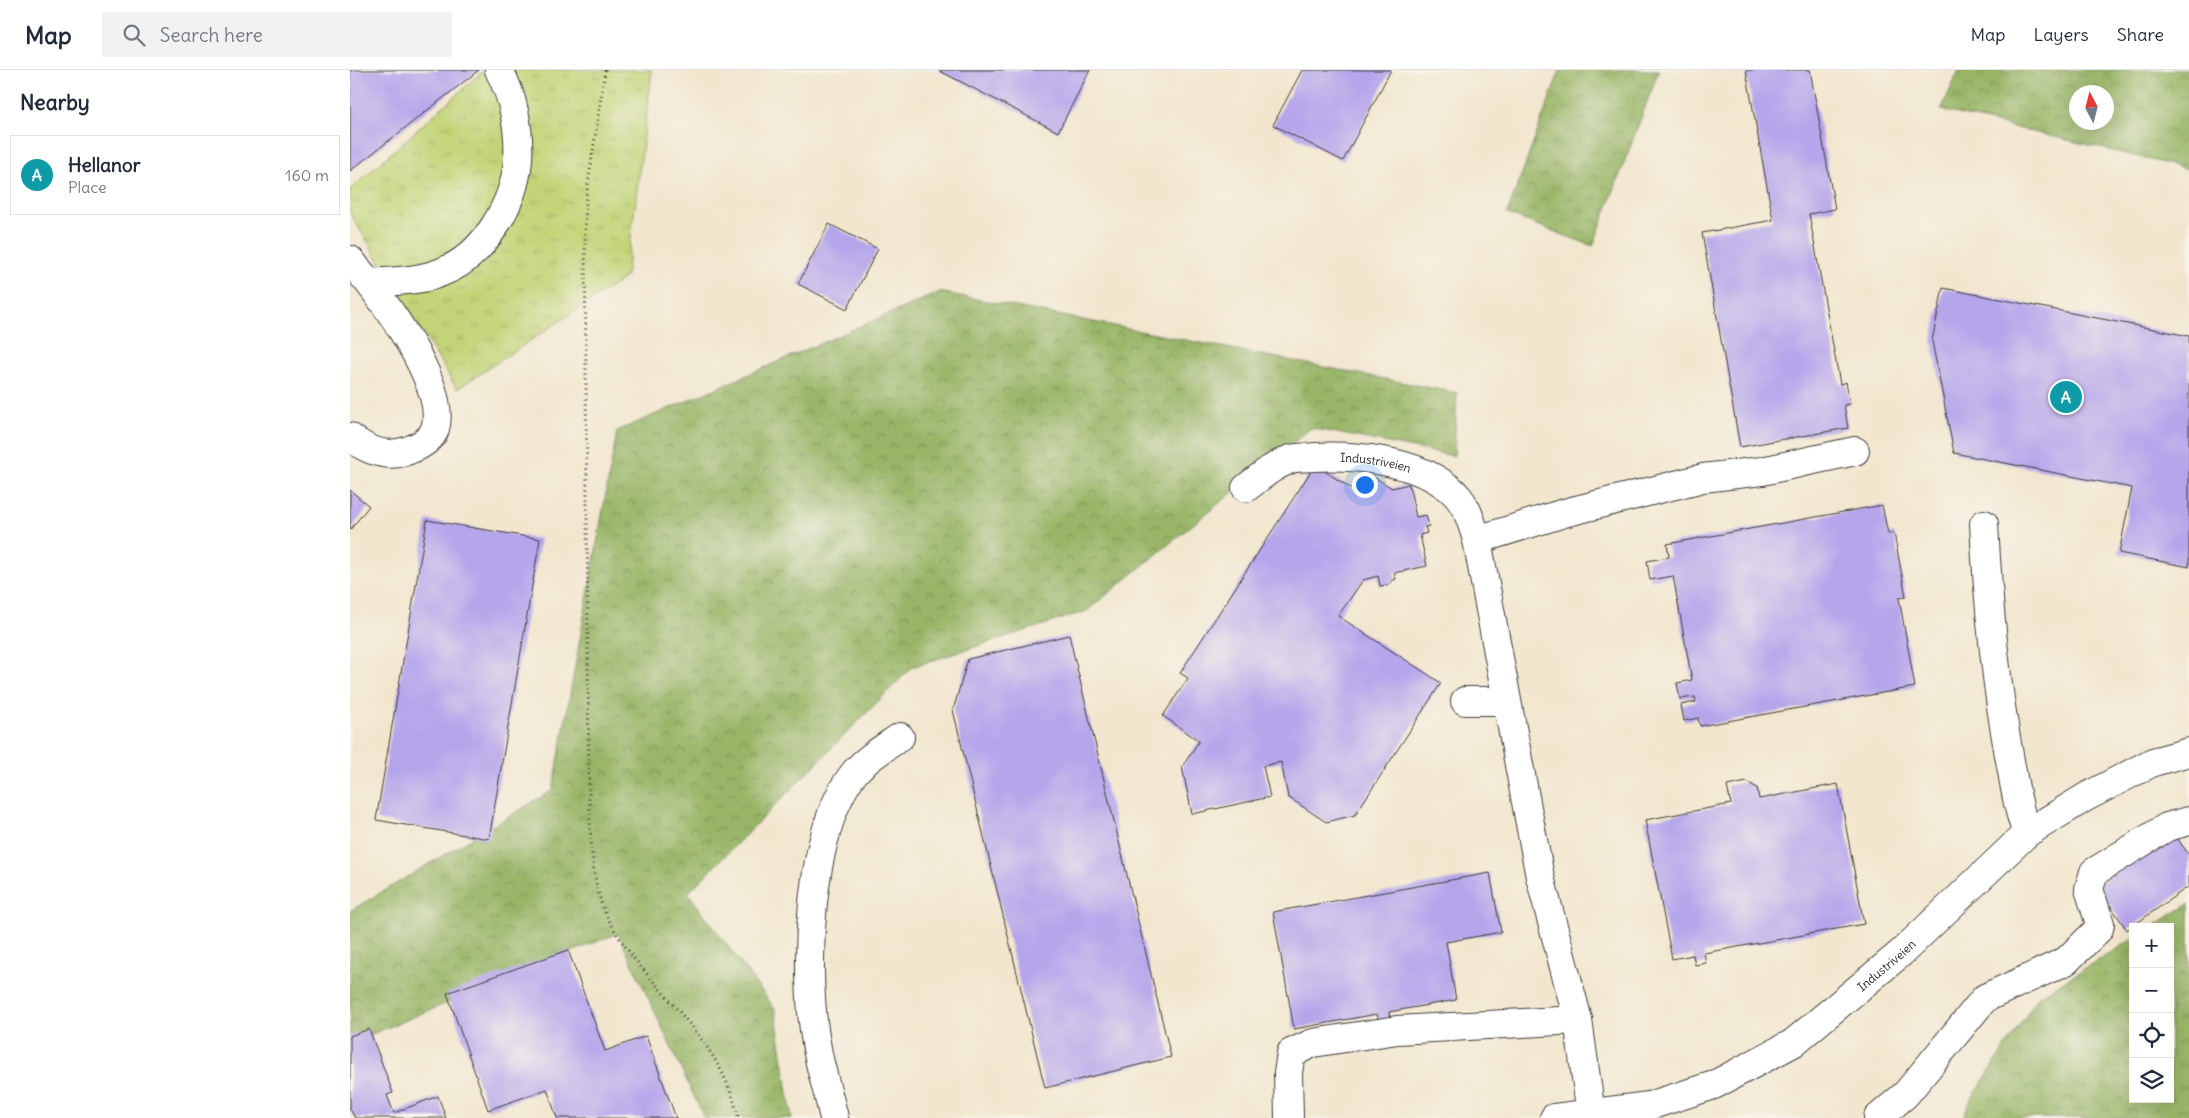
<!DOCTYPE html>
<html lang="en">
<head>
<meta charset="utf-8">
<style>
  :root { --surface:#fff; --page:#f2f2f3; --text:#1f2937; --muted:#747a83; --line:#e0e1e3; --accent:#ea580c }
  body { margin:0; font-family:Delius,sans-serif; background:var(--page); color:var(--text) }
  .controls { position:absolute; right:15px; bottom:15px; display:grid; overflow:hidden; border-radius:0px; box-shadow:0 5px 20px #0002 }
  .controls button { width:45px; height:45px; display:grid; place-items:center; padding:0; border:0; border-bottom:1px solid var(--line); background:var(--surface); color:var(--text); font:25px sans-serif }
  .compass { position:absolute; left:1719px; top:15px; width:45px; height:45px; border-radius:50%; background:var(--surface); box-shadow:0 5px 20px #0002; rotate:353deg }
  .you { position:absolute; left:1014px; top:414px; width:18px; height:18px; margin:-12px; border:4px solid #fff; border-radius:50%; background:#1a73e8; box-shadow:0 0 0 8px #1a73e833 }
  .badge { display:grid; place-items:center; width:32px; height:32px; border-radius:50%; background:var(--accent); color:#fff; font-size:16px; font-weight:700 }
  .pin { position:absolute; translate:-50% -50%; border:2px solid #fff; box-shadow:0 1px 5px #0006 }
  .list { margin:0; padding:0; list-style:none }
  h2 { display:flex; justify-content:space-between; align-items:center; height:65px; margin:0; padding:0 20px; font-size:21px }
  h2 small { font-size:16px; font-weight:400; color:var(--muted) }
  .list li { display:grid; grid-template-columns:32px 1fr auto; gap:15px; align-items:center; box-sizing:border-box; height:80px; margin:0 10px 10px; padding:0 10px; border:1px solid var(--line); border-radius:0px }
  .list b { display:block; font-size:19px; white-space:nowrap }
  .list p { margin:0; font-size:16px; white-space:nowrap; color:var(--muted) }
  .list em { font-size:16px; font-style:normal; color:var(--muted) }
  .icon { flex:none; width:28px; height:28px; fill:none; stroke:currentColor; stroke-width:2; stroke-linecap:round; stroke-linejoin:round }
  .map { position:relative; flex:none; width:1839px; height:1048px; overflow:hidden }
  header { display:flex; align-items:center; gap:30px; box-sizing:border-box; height:70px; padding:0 25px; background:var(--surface); border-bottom:1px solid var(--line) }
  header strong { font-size:24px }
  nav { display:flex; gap:28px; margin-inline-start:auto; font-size:18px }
  .search { width:350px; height:45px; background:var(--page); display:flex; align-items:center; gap:12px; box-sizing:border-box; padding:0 18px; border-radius:0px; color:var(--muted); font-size:19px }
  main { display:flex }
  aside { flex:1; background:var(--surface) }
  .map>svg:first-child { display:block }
</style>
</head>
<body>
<header>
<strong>Map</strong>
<div class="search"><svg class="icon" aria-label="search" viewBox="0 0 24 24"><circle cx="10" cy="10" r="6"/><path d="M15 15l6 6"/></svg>Search here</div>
<nav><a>Map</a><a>Layers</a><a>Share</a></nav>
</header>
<main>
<aside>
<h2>Nearby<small></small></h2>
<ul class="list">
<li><span class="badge" style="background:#0f9aa8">A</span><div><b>Hellanor</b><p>Place</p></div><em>160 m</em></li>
</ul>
</aside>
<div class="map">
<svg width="1839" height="1048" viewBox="0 0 1839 1048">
  <defs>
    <pattern id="grass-tufts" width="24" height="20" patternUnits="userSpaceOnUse" patternTransform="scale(1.25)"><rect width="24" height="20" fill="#c2d477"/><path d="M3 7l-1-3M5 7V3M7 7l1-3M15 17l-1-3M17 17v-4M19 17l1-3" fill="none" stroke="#a6b566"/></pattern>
    <pattern id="forest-crowns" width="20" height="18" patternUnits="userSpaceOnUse" patternTransform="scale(1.25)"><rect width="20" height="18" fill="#99b668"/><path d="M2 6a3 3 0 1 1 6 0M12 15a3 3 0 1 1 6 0" fill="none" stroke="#7c9355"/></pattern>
  </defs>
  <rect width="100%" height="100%" fill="#f7f3e8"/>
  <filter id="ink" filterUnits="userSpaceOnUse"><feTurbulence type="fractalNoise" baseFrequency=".02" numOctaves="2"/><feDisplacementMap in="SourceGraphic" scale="10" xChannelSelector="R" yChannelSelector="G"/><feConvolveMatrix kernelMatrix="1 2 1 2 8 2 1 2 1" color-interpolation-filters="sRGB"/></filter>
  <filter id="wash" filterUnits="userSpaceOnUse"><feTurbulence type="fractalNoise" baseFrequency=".0096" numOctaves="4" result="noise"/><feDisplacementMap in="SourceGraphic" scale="20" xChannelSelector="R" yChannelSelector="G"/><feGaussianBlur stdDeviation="1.12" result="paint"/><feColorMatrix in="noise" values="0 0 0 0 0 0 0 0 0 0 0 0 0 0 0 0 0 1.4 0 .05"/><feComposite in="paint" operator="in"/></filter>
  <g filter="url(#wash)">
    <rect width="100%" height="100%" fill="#f2e6ce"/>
    <!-- grass -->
    <path fill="url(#grass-tufts)" stroke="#6f784a" d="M134,0H302L276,207L107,319L0,143V120Z"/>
    <!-- forest -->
    <g fill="url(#forest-crowns)" stroke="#5a6942" fill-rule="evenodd">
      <path d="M1210,0H1309L1243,176L1157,144Z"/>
      <path d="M1609,0H1839V99L1591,40ZM1756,22V52H1726V22Z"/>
      <path d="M590,222L1107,323L1104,386L961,358L737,541L562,597L338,823L425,939L442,1048H354L268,863L0,973V841L203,720L267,361Z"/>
      <path d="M1839,834V1048H1613L1620,1031L1688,927L1783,869V1029H1820V857H1802Z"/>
    </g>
    <g id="blocks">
      <!-- building -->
      <g fill="#b5a5eb">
        <path d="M0,0H129L0,101Z"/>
        <path d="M588,0H740L708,62Z"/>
        <path d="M952,0H1041L993,91L923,55Z"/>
        <path d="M1396,0H1460L1485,139L1459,144L1490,314L1496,312L1500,334L1494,335L1498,358L1390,377L1352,163L1423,150Z"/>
        <path d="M479,154L528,179L497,239L448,214Z"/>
        <path d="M1593,218L1839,266V497L1769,483L1782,418L1604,383L1582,271Z"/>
        <path d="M965,395L1010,424L1022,406L1042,418L1059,414L1066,447L1076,445L1079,456L1075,457L1077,463L1070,465L1077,496L1044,503L1046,509L1041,511V514L1030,516L1028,506L1013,510L988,546L1091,613L1005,745L976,752L938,727L931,692L913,696L920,727L842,744L832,697L849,671L813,646L838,608L830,603Z"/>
        <path d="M0,420L19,436L0,460Z"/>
        <path d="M1532,435L1538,464L1544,463L1556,527L1549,528L1565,617L1350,656L1348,648L1334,651L1331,635L1346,632L1345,627L1330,629L1327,613L1342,610L1323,506L1300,510L1297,491L1319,487L1317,474Z"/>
        <path d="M77,450L190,469L139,769L26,750Z"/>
        <path d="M719,565L821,987L695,1018L603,640L618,589Z"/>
        <path d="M1397,712L1407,718L1409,729L1488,714L1514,854L1354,883L1356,893L1345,895L1343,885L1322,889L1295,750L1381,734L1377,716Z"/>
        <path d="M1823,762L1839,785V816L1777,860L1746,815Z"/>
        <path d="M1140,803L1151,862L1096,872L1106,930L1039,942L1040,950L1029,952L1027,944L944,959L923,842Z"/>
        <path d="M218,880L255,981L296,966L326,1048H207L197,1019L138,1040L97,923Z"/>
        <path d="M19,959L43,1023L37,1025L44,1043L88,1026L96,1048H5L0,1039V966Z"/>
      </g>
    </g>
  </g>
  <g filter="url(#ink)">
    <use href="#blocks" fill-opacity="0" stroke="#3c3a37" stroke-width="1"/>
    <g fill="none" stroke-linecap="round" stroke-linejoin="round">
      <!-- minor casing -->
      <g stroke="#3c3a37" stroke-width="30">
        <g id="minor">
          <path d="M0,190C28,222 99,315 85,359C81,370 70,376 59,380C37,389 18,381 0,367"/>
          <path d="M21,213C45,211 70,211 92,202C134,186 165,133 168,89C170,60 163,26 149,0"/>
          <path id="s1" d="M896,418C910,407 924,395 941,389C947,387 957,388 964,387C1006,385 1064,390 1099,418C1116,431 1121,450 1127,470L1190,807L1228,950L1241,1044"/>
          <path d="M1634,454C1638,532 1645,609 1659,685C1664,711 1667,738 1677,763"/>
          <path d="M1127,470L1214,443L1353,408L1412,401L1505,381"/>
          <path d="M1115,631H1156"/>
          <path d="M484,1048C479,1025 471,1002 467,978C453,907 457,760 505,702C517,688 534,678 550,667"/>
          <path d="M939,1048L938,1003L941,983L963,973L1047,960L1228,950"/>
          <path id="s2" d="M1204,1048L1299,1036L1364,1015L1443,973L1551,883L1677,763L1736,727L1803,692L1839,682"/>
          <path d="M1528,1048L1556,1024L1635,928L1716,891L1749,859L1750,854L1739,819L1744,802L1817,757L1839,751"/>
        </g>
      </g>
      <!-- path -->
      <path stroke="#3c3a37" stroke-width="3" stroke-dasharray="1 4" stroke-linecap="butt" d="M255,0L236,128L235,162L239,724C241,761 240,813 257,847C295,919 372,965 388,1048"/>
      <!-- minor -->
      <use href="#minor" stroke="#fff" stroke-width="28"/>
    </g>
  </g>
  <g text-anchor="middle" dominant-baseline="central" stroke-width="4" stroke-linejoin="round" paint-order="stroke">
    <!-- street labels -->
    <g font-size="12" fill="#1c1c1c" stroke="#f7f3e8">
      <text stroke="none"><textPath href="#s1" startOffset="139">Industriveien</textPath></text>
      <text stroke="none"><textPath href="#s2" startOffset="375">Industriveien</textPath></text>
    </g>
  </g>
</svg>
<div class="controls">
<button>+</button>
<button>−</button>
<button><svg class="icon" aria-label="locate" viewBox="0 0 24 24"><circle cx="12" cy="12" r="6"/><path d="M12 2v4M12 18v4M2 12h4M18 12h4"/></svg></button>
<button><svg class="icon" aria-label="layers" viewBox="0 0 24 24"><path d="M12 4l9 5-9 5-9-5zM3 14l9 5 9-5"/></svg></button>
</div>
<svg class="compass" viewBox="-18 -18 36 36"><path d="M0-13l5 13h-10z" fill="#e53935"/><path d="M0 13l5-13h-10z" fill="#747a83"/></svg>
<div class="you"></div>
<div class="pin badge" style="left:1716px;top:327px;background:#0f9aa8">A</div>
</div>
</main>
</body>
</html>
